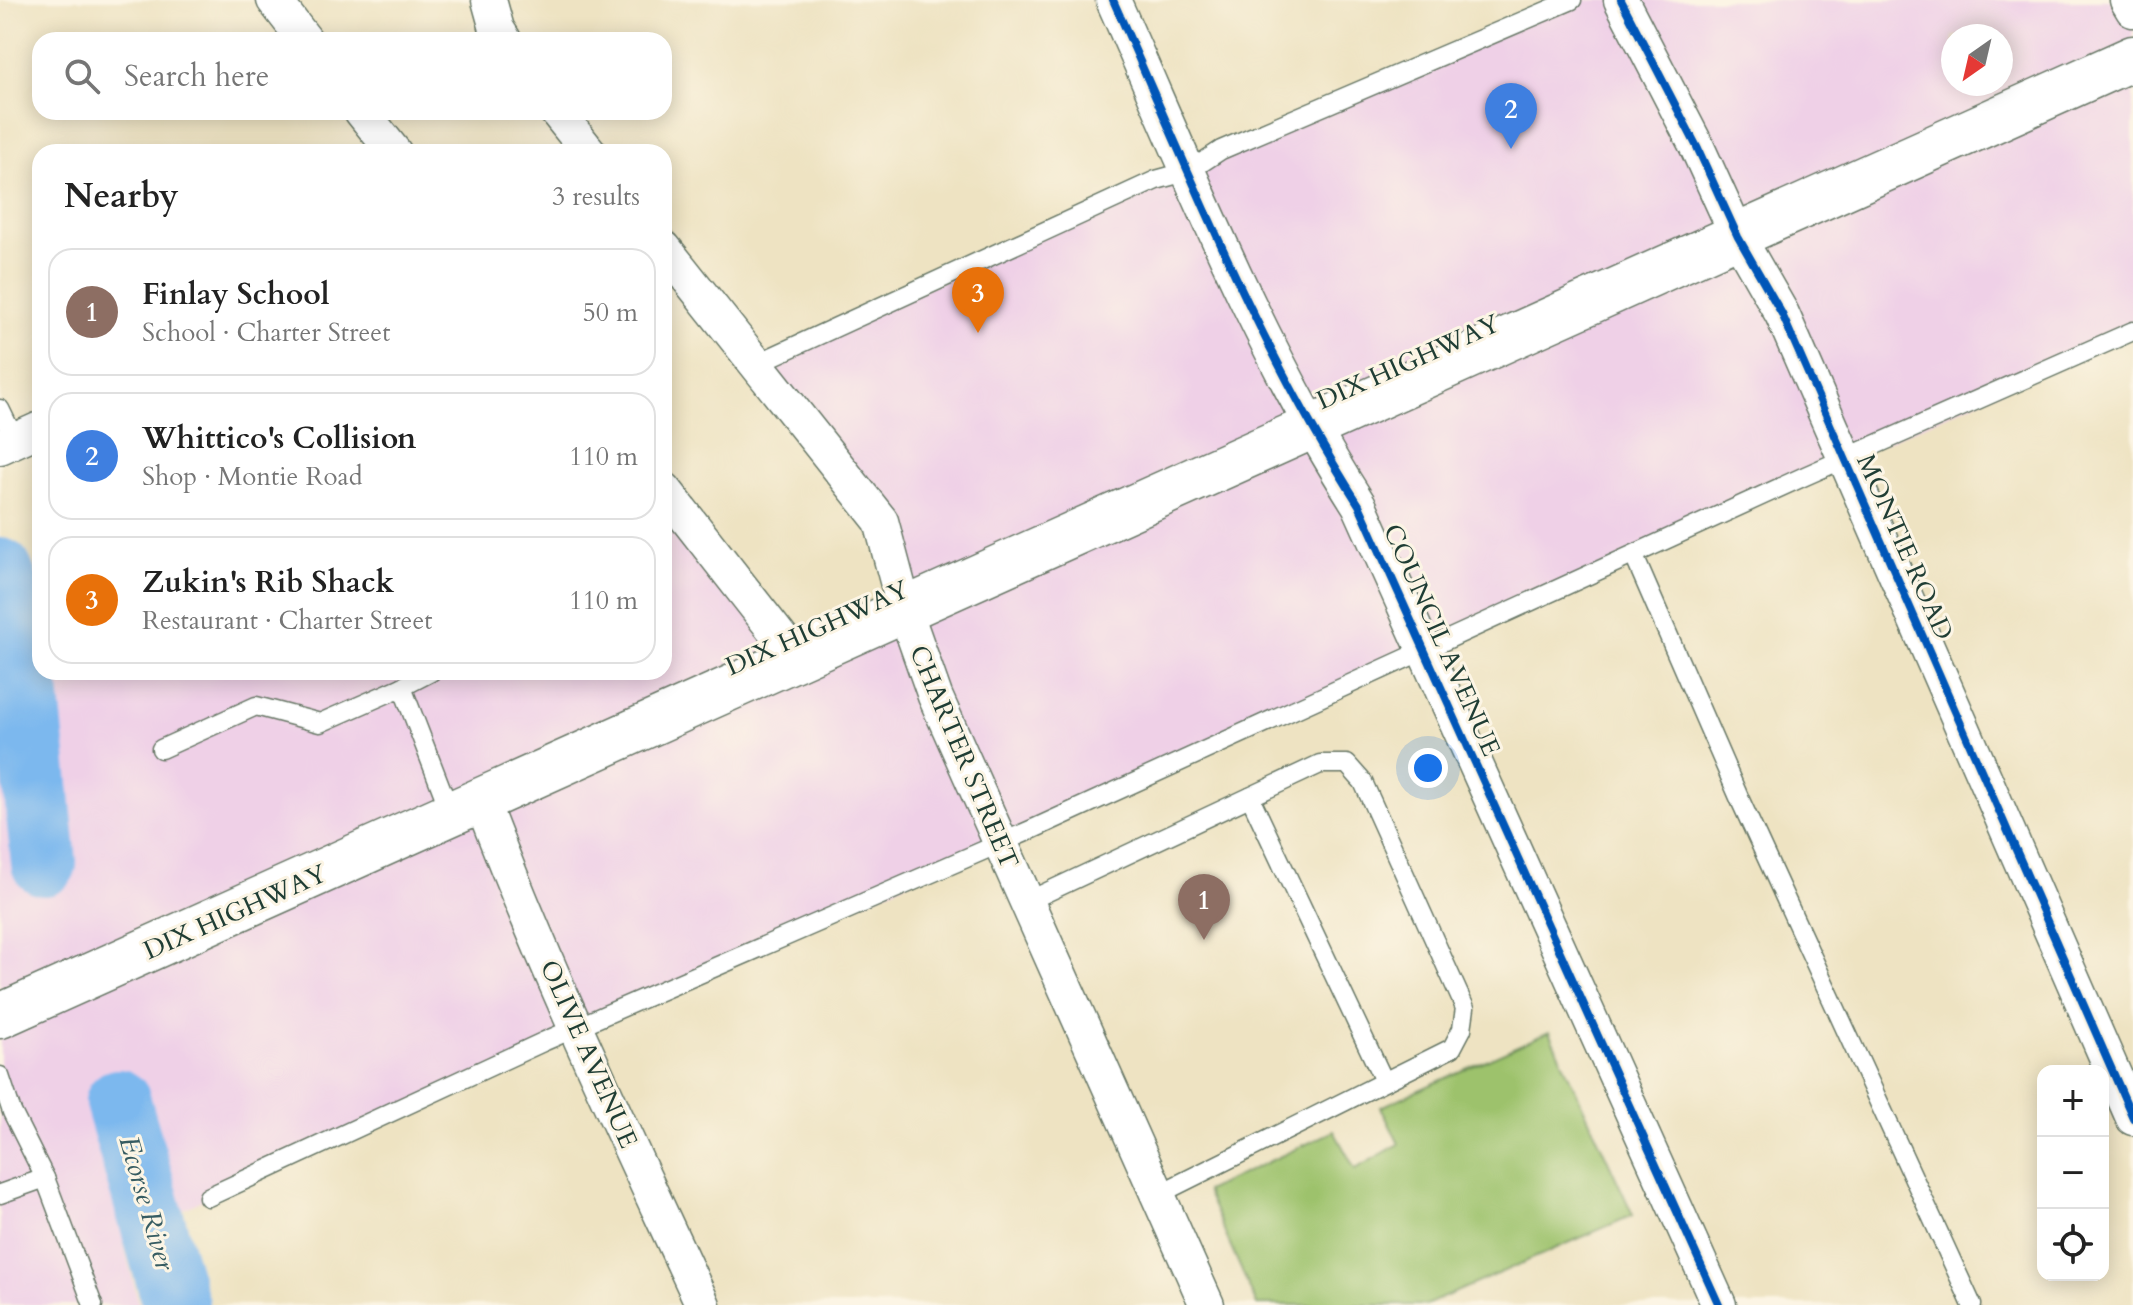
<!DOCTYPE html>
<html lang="en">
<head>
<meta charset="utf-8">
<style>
  :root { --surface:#fff; --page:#f6f6f6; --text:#222; --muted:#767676; --line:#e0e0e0; --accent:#0f766e }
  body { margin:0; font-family:Cardo,serif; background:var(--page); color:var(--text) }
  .controls { position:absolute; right:24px; bottom:24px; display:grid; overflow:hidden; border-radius:16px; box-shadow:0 4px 20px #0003 }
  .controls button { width:72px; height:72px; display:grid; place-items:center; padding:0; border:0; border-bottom:2px solid var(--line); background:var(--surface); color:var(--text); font:40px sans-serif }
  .compass { position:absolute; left:1941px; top:24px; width:72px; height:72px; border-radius:50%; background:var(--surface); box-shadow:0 4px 20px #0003; rotate:214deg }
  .you { position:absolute; left:1428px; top:768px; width:28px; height:28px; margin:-20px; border:6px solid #fff; border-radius:50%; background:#1a73e8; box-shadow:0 0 0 12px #1a73e833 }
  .badge { display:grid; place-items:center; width:52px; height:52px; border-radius:50%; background:var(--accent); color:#fff; font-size:26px; font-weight:700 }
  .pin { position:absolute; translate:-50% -66px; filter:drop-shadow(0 2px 4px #0008) }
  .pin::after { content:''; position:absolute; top:42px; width:28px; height:24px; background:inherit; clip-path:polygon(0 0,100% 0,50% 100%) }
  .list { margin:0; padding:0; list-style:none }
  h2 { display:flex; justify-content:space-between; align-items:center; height:104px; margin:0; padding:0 32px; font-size:34px }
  h2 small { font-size:26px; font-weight:400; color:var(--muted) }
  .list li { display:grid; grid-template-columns:52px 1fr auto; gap:24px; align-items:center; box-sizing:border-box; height:128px; margin:0 16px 16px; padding:0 16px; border:2px solid var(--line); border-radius:24px }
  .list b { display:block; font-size:30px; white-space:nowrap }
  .list p { margin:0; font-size:26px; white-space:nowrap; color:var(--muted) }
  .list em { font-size:26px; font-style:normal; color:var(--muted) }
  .icon { flex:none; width:44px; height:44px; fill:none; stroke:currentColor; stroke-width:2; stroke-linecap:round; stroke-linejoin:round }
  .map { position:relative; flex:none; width:2133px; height:1305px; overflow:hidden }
  .search { position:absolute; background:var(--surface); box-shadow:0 4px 20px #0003; left:32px; top:32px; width:640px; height:88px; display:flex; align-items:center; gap:20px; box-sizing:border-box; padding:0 28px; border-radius:24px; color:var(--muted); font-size:30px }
  .panel { position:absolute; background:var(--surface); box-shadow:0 4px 20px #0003; left:32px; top:144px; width:640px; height:536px; border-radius:24px }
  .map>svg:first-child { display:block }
</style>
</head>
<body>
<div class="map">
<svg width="2133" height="1305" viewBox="0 0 2133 1305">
  <rect width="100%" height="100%" fill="#fcf5e5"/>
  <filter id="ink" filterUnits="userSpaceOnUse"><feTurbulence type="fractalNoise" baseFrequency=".0125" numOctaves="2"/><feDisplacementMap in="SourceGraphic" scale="16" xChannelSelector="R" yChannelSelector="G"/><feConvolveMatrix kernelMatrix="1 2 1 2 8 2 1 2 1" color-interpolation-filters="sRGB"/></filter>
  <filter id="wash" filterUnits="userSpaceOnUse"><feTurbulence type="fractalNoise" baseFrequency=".006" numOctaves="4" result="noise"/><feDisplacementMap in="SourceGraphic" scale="32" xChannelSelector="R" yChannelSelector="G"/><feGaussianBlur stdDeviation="1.8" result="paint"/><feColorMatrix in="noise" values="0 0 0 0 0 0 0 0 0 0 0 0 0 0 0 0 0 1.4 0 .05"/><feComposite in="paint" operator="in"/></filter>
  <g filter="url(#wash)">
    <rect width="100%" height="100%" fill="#eee3c2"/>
    <!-- built -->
    <path fill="#efd0e7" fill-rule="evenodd" d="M1572,0H2133V331L208,1197L123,1241L139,1305H0V571L19,620L26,684L53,672H664V491L798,659L904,611L881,521L756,364ZM1953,36H2001V84H1953Z"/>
    <!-- green -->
    <path fill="#9dc26c" stroke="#5e8050" stroke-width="2" d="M1549,1032L1633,1215L1426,1305H1257L1206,1191L1334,1131L1355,1169L1399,1144L1381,1107Z"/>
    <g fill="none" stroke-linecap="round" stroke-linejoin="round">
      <!-- river -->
      <g stroke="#7cb8ee" stroke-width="66">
        <path d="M0,571L19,620L44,863"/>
        <path d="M118,1102L176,1305"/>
      </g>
    </g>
  </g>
  <g filter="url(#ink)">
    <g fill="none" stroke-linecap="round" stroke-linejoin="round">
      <!-- lane casing -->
      <g stroke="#677766" stroke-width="21">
        <g id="lane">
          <path d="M756,364L1156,180L1189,171L1221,150L1572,0"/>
          <path d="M0,409L15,440"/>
          <path d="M1634,556L1741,802L1972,1305"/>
          <path d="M402,687L431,672"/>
          <path d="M161,749L256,706L320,723L402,687L451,814"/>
          <path d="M1250,797L1384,1081"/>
          <path d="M1026,902L1320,764H1347L1363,782L1465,1008L1462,1029L1452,1048L1157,1195"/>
          <path d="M0,1076L12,1112L45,1178L93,1305"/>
          <path d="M0,1194L45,1178"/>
          <path d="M208,1197L545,1041L1033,829L1805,476L2133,331"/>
        </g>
      </g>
      <!-- street casing -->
      <g stroke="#677766" stroke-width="37">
        <g id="street">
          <path d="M274,0L305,40"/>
          <path d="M489,0L497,29L504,40"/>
          <path d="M1113,0C1189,171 1258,347 1359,505L1719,1305"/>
          <path d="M1621,0L1697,147L1738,237L1782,314L2133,1118"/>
          <path d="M2127,0L2133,10"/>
          <path d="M362,112L394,152"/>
          <path d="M557,112L589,152"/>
          <path d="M664,248L881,521L905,611L935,696L1207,1305"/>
          <path d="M0,447L40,429"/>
          <path d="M664,489L797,659"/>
          <path d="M481,800C546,972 626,1138 703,1305"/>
        </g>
      </g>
      <!-- secondary casing -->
      <g stroke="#677766" stroke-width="47">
        <path id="secondary" d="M0,1016L2133,58"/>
      </g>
      <!-- lane -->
      <use href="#lane" stroke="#fff" stroke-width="18"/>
      <!-- street -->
      <use href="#street" stroke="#fff" stroke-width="34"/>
      <!-- secondary -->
      <use href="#secondary" stroke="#fff" stroke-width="44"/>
      <!-- cycleway casing -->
      <g stroke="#fcf5e5" stroke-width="13">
        <g id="cycleway">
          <path d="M1113,0C1189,171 1258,347 1359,505L1719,1305"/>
          <path d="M1621,0L1697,147L1738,237L1782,314L2133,1118"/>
        </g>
      </g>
      <!-- cycleway -->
      <use href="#cycleway" stroke="#0057b8" stroke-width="8"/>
    </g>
  </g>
  <g text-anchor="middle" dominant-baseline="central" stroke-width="6" stroke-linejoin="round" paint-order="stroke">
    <!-- street labels -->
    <g font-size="26" fill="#1f3d34" stroke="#fcf5e5">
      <text transform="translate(1408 362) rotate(-24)">DIX HIGHWAY</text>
      <text transform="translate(1905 547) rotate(66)">MONTIE ROAD</text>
      <text transform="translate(817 628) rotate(-24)">DIX HIGHWAY</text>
      <text transform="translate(1442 640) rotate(66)">COUNCIL AVENUE</text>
      <text transform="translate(964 757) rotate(67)">CHARTER STREET</text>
      <text transform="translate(235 912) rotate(-24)">DIX HIGHWAY</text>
      <text transform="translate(589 1054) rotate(66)">OLIVE AVENUE</text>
    </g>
    <!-- water labels -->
    <g font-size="28" font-style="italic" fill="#365c62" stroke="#fcf5e5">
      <text transform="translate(147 1203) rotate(74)">Ecorse River</text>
    </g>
  </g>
</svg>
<div class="controls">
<button>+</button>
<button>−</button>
<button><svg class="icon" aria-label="locate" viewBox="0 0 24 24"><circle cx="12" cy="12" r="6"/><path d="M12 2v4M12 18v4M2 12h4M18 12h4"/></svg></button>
</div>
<svg class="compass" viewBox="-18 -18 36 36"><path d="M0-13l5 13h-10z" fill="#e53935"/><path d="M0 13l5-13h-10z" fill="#767676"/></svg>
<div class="you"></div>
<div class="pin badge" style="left:1204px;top:940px;background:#8d6e63">1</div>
<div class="pin badge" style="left:1511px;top:149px;background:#3f7fe0">2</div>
<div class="pin badge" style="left:978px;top:333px;background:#e8710a">3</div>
<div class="search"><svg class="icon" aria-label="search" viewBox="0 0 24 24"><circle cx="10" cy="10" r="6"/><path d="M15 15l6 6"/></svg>Search here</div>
<section class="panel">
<h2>Nearby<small>3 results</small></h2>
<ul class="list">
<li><span class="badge" style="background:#8d6e63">1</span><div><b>Finlay School</b><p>School · Charter Street</p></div><em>50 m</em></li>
<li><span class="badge" style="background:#3f7fe0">2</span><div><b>Whittico's Collision</b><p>Shop · Montie Road</p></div><em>110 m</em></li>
<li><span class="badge" style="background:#e8710a">3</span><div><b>Zukin's Rib Shack</b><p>Restaurant · Charter Street</p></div><em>110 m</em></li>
</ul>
</section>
</div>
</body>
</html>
